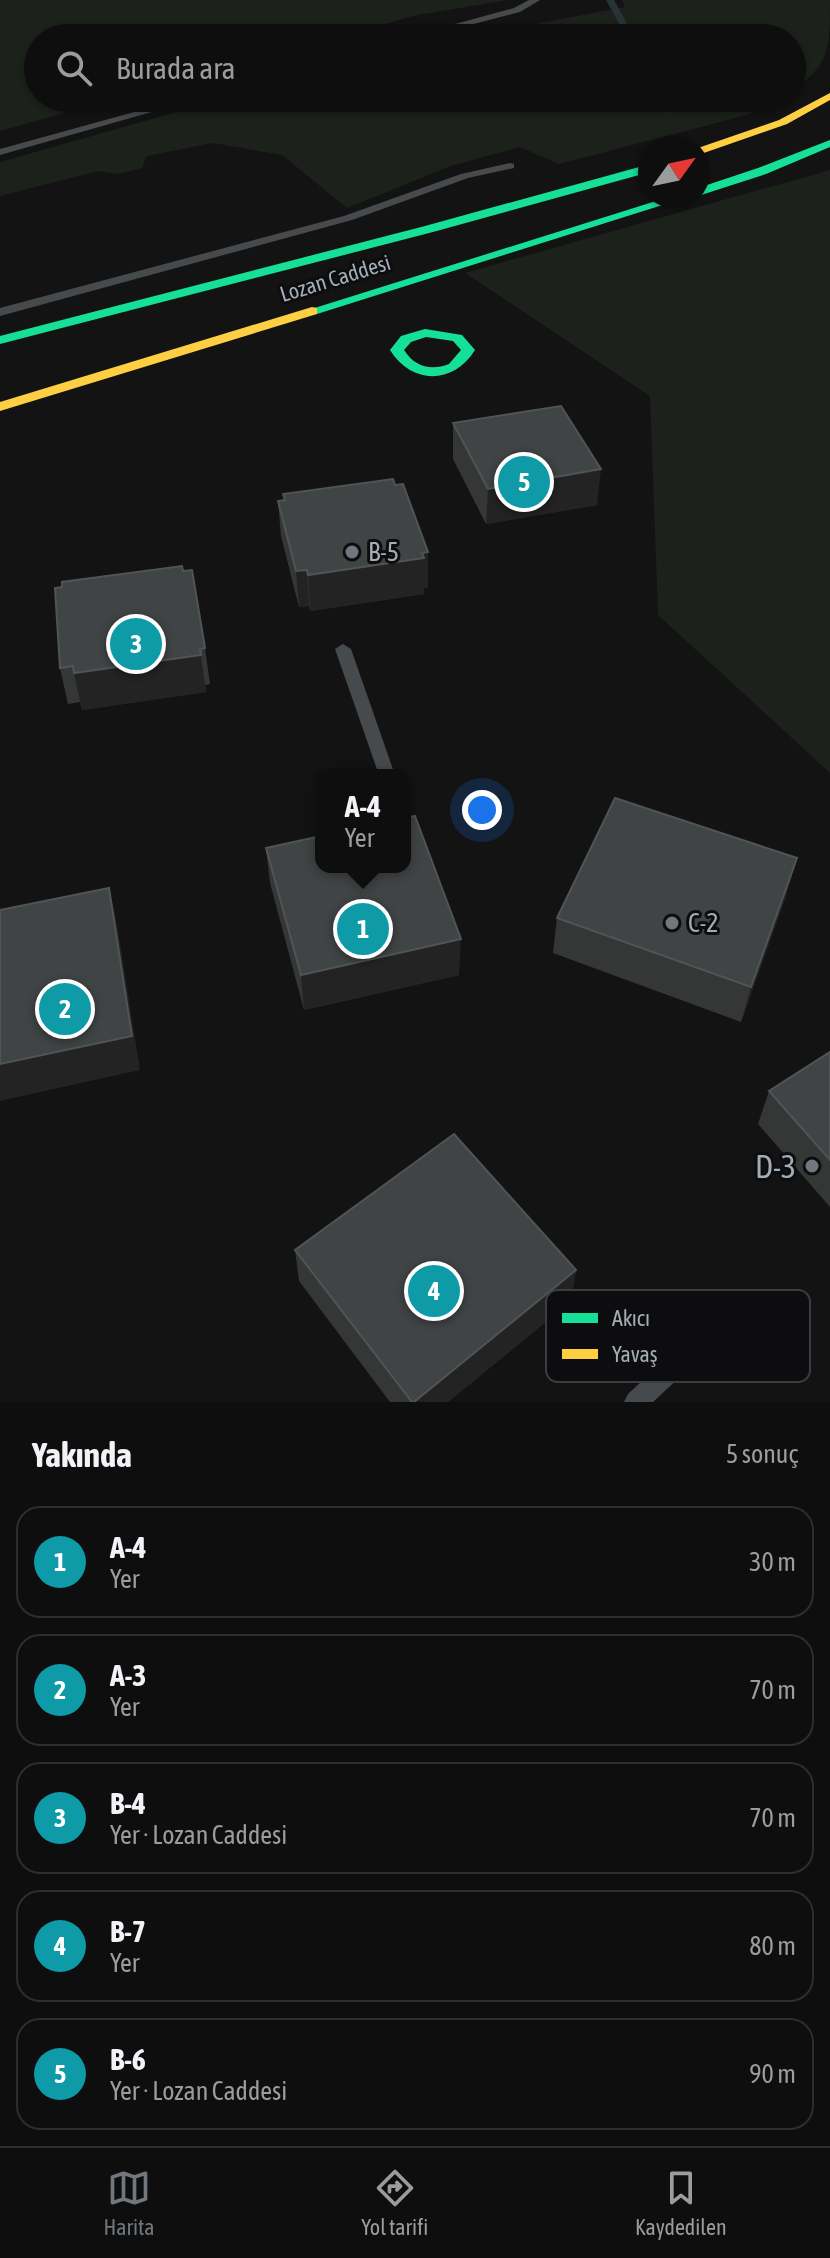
<!DOCTYPE html>
<html lang="tr">
<head>
<meta charset="utf-8">
<style>
  :root { --surface:#0e0e0e; --page:#171717; --text:#f1f3f6; --muted:#9b9c9e; --line:#2e2e2e; --accent:#71777c }
  body { margin:0; font-family:"Asap Condensed",sans-serif; background:var(--page); color:var(--text) }
  .compass { position:absolute; left:638px; top:136px; width:72px; height:72px; border-radius:50%; background:var(--surface); box-shadow:0 2px 6px #0004; rotate:57deg }
  .you { position:absolute; left:482px; top:810px; width:28px; height:28px; margin:-20px; border:6px solid #fff; border-radius:50%; background:#1a73e8; box-shadow:0 0 0 12px #1a73e833 }
  .badge { display:grid; place-items:center; width:52px; height:52px; border-radius:50%; background:var(--accent); color:#fff; font-size:26px; font-weight:700 }
  .pin { position:absolute; translate:-50% -50%; border:4px solid #fff; box-shadow:0 2px 8px #0006 }
  .popup { position:absolute; left:315px; top:769px; width:96px; height:104px; box-sizing:border-box; display:grid; place-content:center; border-radius:16px; background:var(--surface); filter:drop-shadow(0 2px 6px #0005); font-size:26px; white-space:nowrap; color:var(--muted) }
  .popup b { font-size:30px; color:var(--text) }
  .popup::after { content:''; position:absolute; left:50%; top:100%; margin-left:-16px; border:16px solid transparent; border-top-color:var(--surface) }
  .list { margin:0; padding:0; list-style:none }
  h2 { display:flex; justify-content:space-between; align-items:center; height:104px; margin:0; padding:0 32px; font-size:34px }
  h2 small { font-size:26px; font-weight:400; color:var(--muted) }
  .list li { display:grid; grid-template-columns:52px 1fr auto; gap:24px; align-items:center; box-sizing:border-box; height:112px; margin:0 16px 16px; padding:0 16px; border:2px solid var(--line); border-radius:24px }
  .list b { display:block; font-size:30px; white-space:nowrap }
  .list p { margin:0; font-size:26px; white-space:nowrap; color:var(--muted) }
  .list em { font-size:26px; font-style:normal; color:var(--muted) }
  .icon { flex:none; width:44px; height:44px; fill:none; stroke:currentColor; stroke-width:2; stroke-linecap:round; stroke-linejoin:round }
  .map { position:relative; flex:none; width:830px; height:1402px; overflow:hidden }
  .search { position:absolute; background:var(--surface); box-shadow:0 2px 6px #0004; left:24px; right:24px; top:24px; height:88px; display:flex; align-items:center; gap:20px; box-sizing:border-box; padding:0 28px; border-radius:44px; color:var(--muted); font-size:30px }
  .sheet { height:744px; background:var(--surface) }
  nav { display:flex; justify-content:space-around; align-items:center; box-sizing:border-box; height:112px; border-top:2px solid var(--line); background:var(--surface); font-size:22px; color:var(--muted) }
  nav a { display:grid; justify-items:center; gap:4px }
  nav .on { color:var(--accent) }
  .map>svg:first-child { display:block }
</style>
</head>
<body>
<div class="map">
<svg width="830" height="1402" viewBox="0 0 830 1402">
  <rect width="100%" height="100%" fill="#131313"/>
  <!-- green -->
  <g fill="#1c211b">
    <path d="M0,0H508L417,15L334,38H38V98H118L0,131Z"/>
    <path d="M622,0H830C830,50 830,64 792,91V38H461L625,7Z"/>
    <path d="M226,98H778L747,115L559,164L520,147L451,166L347,208L282,155L213,143L147,156L142,168L118,174L99,171L0,196V162Z"/>
    <path d="M830,170V773L658,615L650,396L465,273Z"/>
  </g>
  <g fill="none" stroke-linecap="round" stroke-linejoin="round">
    <!-- stream -->
    <g stroke="#283336" stroke-width="7">
      <path d="M610,0L631,38"/>
      <path d="M664,98L670,109"/>
    </g>
    <!-- lane -->
    <g fill="#474a4c" fill-rule="evenodd">
      <path d="M529,0H540L520,12L420,38H404L514,8Z"/>
      <path d="M185,98H201L0,155V149Z"/>
      <path d="M510,163L514,164V168L468,178L352,220L0,316V308L344,216L461,174Z"/>
      <path d="M343,644L351,649L395,775H379L335,649Z"/>
      <path d="M718,1315L726,1318L729,1326L726,1334L653,1402H624L628,1394L710,1318Z"/>
    </g>
    <!-- fast -->
    <g fill="#16e098" fill-rule="evenodd">
      <path d="M830,140V147L766,174L698,196V188L758,168Z"/>
      <path d="M650,164V172L433,232L0,344V336L425,226Z"/>
      <path d="M672,196H691L317,314H307L305,311Z"/>
      <path d="M425,329L462,335L475,350C453,385 412,385 390,350L401,336ZM426,337L453,341L461,350L449,364C431,371 415,367 404,350L411,342Z"/>
    </g>
    <!-- slow -->
    <g fill="#ffcf43" fill-rule="evenodd">
      <path d="M830,93V100L787,124L698,155V148L779,120Z"/>
      <path d="M312,307L317,308V314L0,411V402Z"/>
    </g>
  </g>
  <!-- wall -->
  <g fill="#353737">
    <path d="M453,423L597,505L486,524L453,459Z"/>
    <path d="M395,485L428,552V588H424V594L310,611L309,606L299,607L281,536L278,501L284,500L283,494Z"/>
    <path d="M205,648L210,684L205,685L206,692L82,710L80,702L68,704L60,668Z"/>
    <path d="M266,848L459,975L304,1010L270,883Z"/>
    <path d="M787,893L741,1022L553,953L557,918Z"/>
    <path d="M830,1052V1207L758,1124L769,1091Z"/>
    <path d="M295,1250L576,1270L571,1301L448,1402H390L299,1281Z"/>
  </g>
  <!-- shaded-wall -->
  <g fill="#232323">
    <path d="M601,469L597,505L486,524L488,489Z"/>
    <path d="M428,552V588H424V594L310,611L308,575Z"/>
    <path d="M307,570L309,606L299,607L296,571Z"/>
    <path d="M201,655L206,692L82,710L74,673Z"/>
    <path d="M797,858L787,893L741,1022L751,987Z"/>
    <path d="M109,888L117,924L140,1070L0,1101V1064Z"/>
    <path d="M461,939L459,975L304,1010L301,975Z"/>
    <path d="M576,1270L571,1301L448,1402H414Z"/>
  </g>
  <!-- building -->
  <g fill="#414445" stroke="#505456" stroke-width="2">
    <path d="M561,406L601,469L488,489L453,423Z"/>
    <path d="M393,479L395,485L403,484L428,552L422,553L424,558L308,575L307,570L296,571L278,501L285,500L283,494Z"/>
    <path d="M182,566L183,571L192,570L205,648L200,649L201,655L74,673L73,666L60,668L55,588L62,587V582Z"/>
    <path d="M615,798L797,858L751,987L557,918Z"/>
    <path d="M415,816L461,939L301,975L266,848L321,836V867H405V818Z"/>
    <path d="M109,888L132,1036L0,1064V910Z"/>
    <path d="M830,1052V1160L769,1091Z"/>
    <path d="M454,1134L576,1270L414,1402H412L295,1250Z"/>
  </g>
  <!-- markers -->
  <g fill="#71777c" stroke="#0d0d0f" stroke-width="3">
    <circle cx="352" cy="552" r="8"/>
    <circle cx="672" cy="923" r="8"/>
    <circle cx="812" cy="1166" r="8"/>
  </g>
  <g text-anchor="middle" dominant-baseline="central" stroke-width="6" stroke-linejoin="round" paint-order="stroke">
    <!-- far-street labels -->
    <g font-size="22" fill="#a3adb4" stroke="#0d0d0f">
      <text transform="translate(335 278) rotate(-17)">Lozan Caddesi</text>
    </g>
    <!-- poi labels -->
    <g font-size="26" fill="#a3adb4" stroke="#0d0d0f" text-anchor="start">
      <text x="368" y="552">B-5</text>
      <text x="688" y="923">C-2</text>
    </g>
    <!-- near-poi labels -->
    <g font-size="32" fill="#a3adb4" stroke="#0d0d0f" text-anchor="end">
      <text x="796" y="1166">D-3</text>
    </g>
  </g>
  <!-- legend -->
  <rect x="546" y="1290" width="264" height="92" rx="12" fill="#0d0d0f" stroke="#3a3d41" stroke-width="2"/>
  <rect x="562" y="1313" width="36" height="10" fill="#16e098"/>
  <rect x="562" y="1349" width="36" height="10" fill="#ffcf43"/>
  <g font-size="22" fill="#a3adb4">
    <text x="612" y="1326">Akıcı</text>
    <text x="612" y="1362">Yavaş</text>
  </g>
</svg>
<svg class="compass" viewBox="-18 -18 36 36"><path d="M0-13l5 13h-10z" fill="#e53935"/><path d="M0 13l5-13h-10z" fill="#9b9c9e"/></svg>
<div class="you"></div>
<div class="pin badge" style="left:363px;top:929px;background:#0f9aa8">1</div>
<div class="popup"><b>A-4</b>Yer</div>
<div class="pin badge" style="left:65px;top:1009px;background:#0f9aa8">2</div>
<div class="pin badge" style="left:136px;top:644px;background:#0f9aa8">3</div>
<div class="pin badge" style="left:434px;top:1291px;background:#0f9aa8">4</div>
<div class="pin badge" style="left:524px;top:482px;background:#0f9aa8">5</div>
<div class="search"><svg class="icon" aria-label="search" viewBox="0 0 24 24"><circle cx="10" cy="10" r="6"/><path d="M15 15l6 6"/></svg>Burada ara</div>
</div>
<section class="sheet">
<h2>Yakında<small>5 sonuç</small></h2>
<ul class="list">
<li><span class="badge" style="background:#0f9aa8">1</span><div><b>A-4</b><p>Yer</p></div><em>30 m</em></li>
<li><span class="badge" style="background:#0f9aa8">2</span><div><b>A-3</b><p>Yer</p></div><em>70 m</em></li>
<li><span class="badge" style="background:#0f9aa8">3</span><div><b>B-4</b><p>Yer · Lozan Caddesi</p></div><em>70 m</em></li>
<li><span class="badge" style="background:#0f9aa8">4</span><div><b>B-7</b><p>Yer</p></div><em>80 m</em></li>
<li><span class="badge" style="background:#0f9aa8">5</span><div><b>B-6</b><p>Yer · Lozan Caddesi</p></div><em>90 m</em></li>
</ul>
</section>
<nav>
<a class="on"><svg class="icon" aria-label="map" viewBox="0 0 24 24"><path d="M3 6l6-2 6 2 6-2v14l-6 2-6-2-6 2zM9 4v14M15 6v14"/></svg>Harita</a>
<a><svg class="icon" aria-label="directions" viewBox="0 0 24 24"><path d="M12 3l9 9-9 9-9-9zM9 14v-3h6M13 9l2 2-2 2"/></svg>Yol tarifi</a>
<a><svg class="icon" aria-label="saved" viewBox="0 0 24 24"><path d="M7 4h10v16l-5-4-5 4z"/></svg>Kaydedilen</a>
</nav>
</body>
</html>
